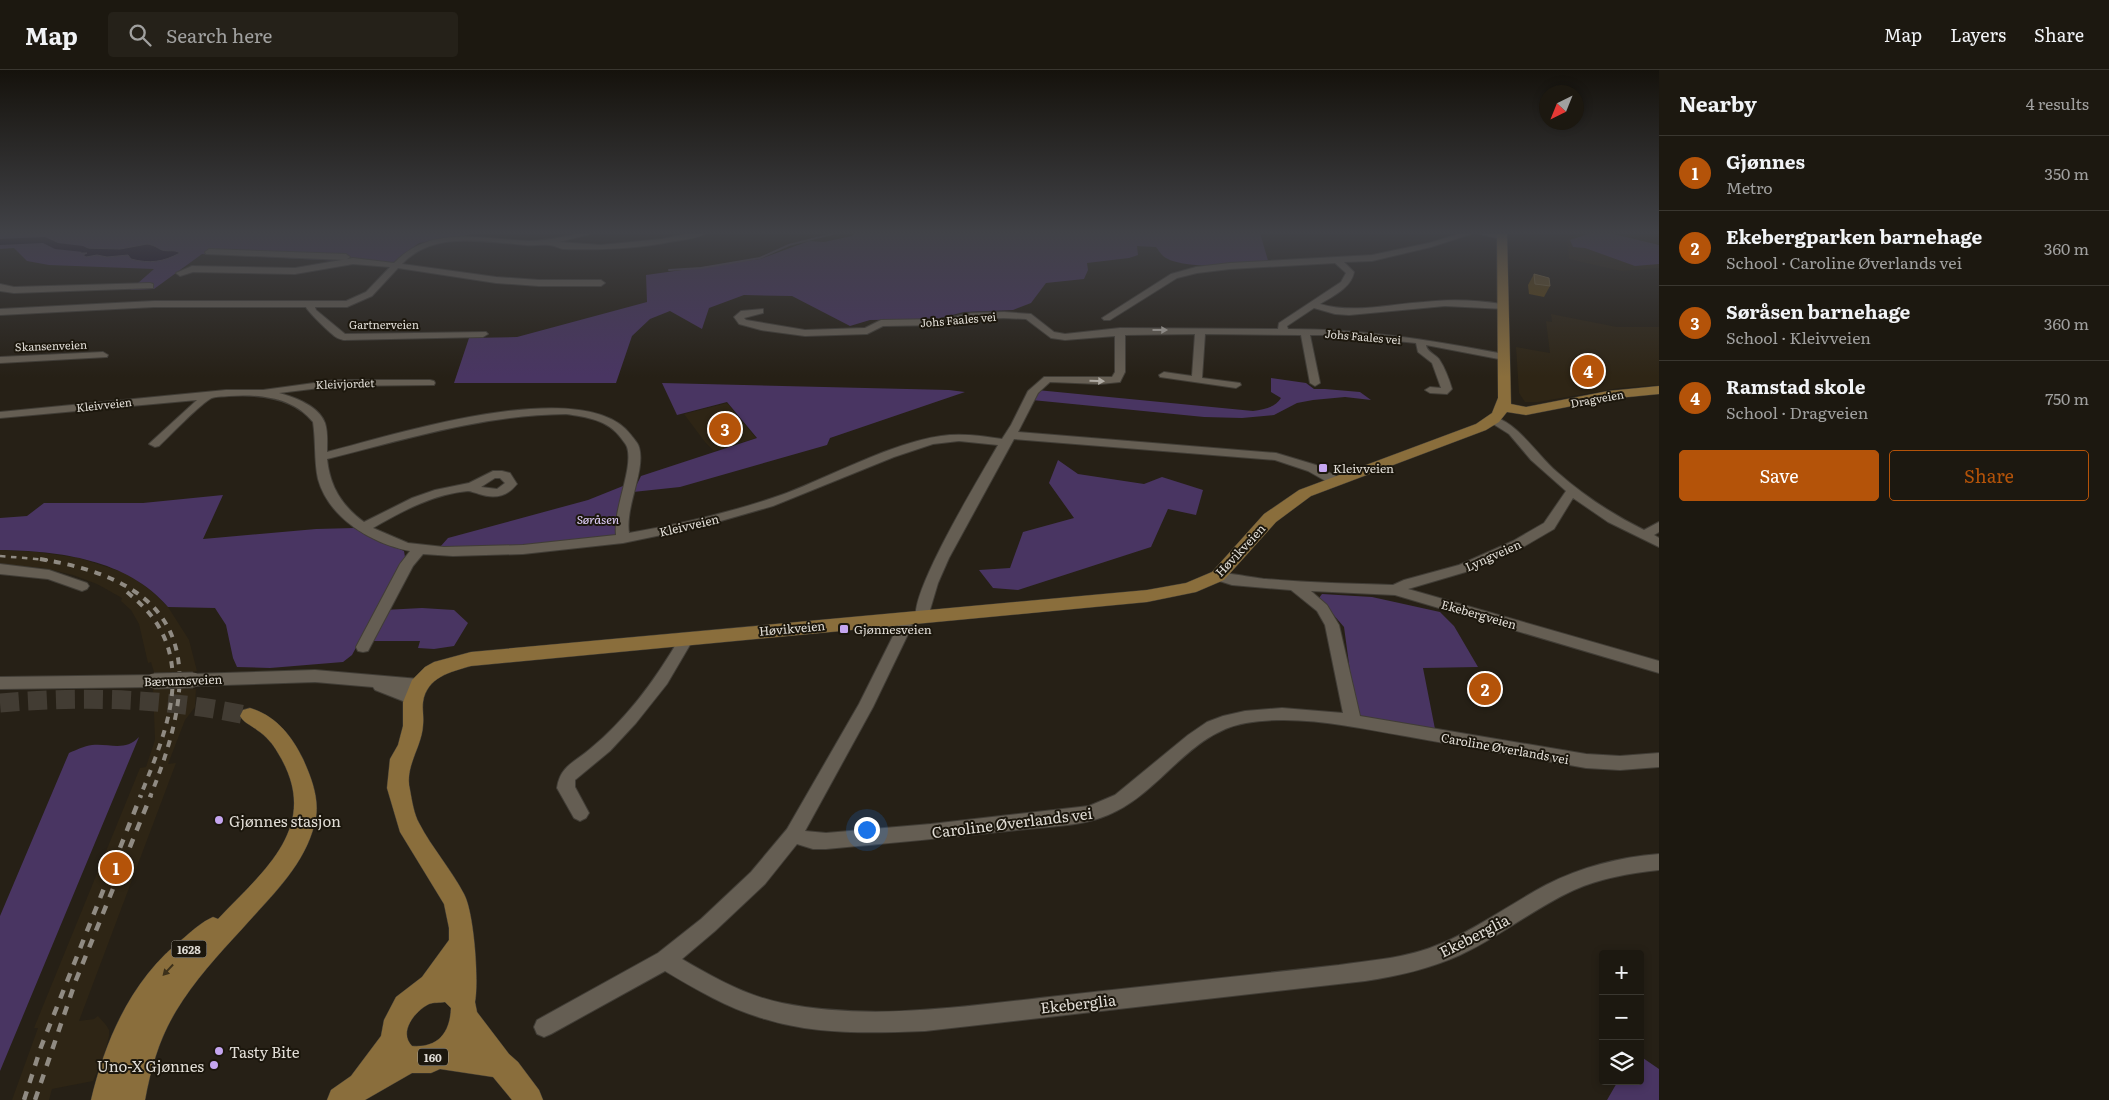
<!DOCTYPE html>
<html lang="en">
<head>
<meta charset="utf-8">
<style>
  :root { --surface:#1c1810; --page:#252119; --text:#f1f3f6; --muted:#a0a09f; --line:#3a3730; --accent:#b45309 }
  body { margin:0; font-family:Literata,serif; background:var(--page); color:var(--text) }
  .controls { position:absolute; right:15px; bottom:15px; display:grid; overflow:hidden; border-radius:5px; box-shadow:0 2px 8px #0003 }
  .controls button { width:45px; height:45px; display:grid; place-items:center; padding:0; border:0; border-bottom:1px solid var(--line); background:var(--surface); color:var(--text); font:25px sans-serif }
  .compass { position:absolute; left:1539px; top:15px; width:45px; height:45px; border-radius:50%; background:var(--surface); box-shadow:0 2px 8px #0003; rotate:223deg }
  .you { position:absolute; left:866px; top:759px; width:18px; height:18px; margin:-12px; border:4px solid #fff; border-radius:50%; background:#1a73e8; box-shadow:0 0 0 8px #1a73e833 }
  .badge { display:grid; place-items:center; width:32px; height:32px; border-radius:50%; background:var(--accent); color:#fff; font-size:16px; font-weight:700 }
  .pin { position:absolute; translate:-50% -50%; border:2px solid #fff; box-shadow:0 1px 5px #0006 }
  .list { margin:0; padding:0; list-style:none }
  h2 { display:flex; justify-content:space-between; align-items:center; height:65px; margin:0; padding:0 20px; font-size:21px }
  h2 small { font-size:16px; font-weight:400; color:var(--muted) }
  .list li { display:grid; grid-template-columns:32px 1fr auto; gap:15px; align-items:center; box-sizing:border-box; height:75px; padding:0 20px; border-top:1px solid var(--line) }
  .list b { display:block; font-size:19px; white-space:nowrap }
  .list p { margin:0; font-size:16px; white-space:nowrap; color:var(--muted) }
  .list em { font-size:16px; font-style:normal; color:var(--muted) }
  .actions { display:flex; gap:10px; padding:15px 20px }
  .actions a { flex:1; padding:11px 0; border:1px solid var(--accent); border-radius:5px; text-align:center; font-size:18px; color:var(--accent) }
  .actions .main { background:var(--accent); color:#fff }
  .icon { flex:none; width:28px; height:28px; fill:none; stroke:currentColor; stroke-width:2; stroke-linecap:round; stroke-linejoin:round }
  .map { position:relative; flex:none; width:1659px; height:1030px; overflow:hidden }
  header { display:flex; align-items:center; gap:30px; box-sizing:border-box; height:70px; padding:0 25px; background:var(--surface); border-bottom:1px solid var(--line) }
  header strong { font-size:24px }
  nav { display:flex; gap:28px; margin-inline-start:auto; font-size:18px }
  .search { width:350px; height:45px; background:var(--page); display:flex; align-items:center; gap:12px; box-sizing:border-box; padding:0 18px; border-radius:5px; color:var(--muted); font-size:19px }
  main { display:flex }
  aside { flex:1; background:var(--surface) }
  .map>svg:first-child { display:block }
</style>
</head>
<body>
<header>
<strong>Map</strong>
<div class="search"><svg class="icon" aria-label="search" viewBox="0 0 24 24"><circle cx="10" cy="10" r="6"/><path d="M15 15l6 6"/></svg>Search here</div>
<nav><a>Map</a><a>Layers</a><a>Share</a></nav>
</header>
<main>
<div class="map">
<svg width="1659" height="1030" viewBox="0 0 1659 1030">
  <rect width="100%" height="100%" fill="#262016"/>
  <!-- built -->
  <g fill="#2e2515">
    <path d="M1579,163H1659V198L1621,201L1569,189L1567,169Z"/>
    <path d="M1551,244L1617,257H1659V315L1619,318L1538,332H1525L1519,323L1516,277L1550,283L1546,251L1552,252Z"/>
    <path d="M727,333L756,368L714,381L705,372L684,344Z"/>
    <path d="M0,480L37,482L79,488L122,502L136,510L149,519L168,537L189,570L197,601L192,602V619H196L195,637L185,650L168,694L176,693L79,951L94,949L98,946L106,955L109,960V966L104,986L93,1011L52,1019L49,1030H12L38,958H34L140,698L146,697L153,676L155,669L153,619L154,602L151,592L148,593L139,554L131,540L121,531L122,528L97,514L73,505L44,498L0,494Z"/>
  </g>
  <!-- green -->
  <g fill="#493562">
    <path d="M0,163H479L419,173L391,194L361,189L342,191L202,184L154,219L130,220L154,199L49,195L27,191L14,178L0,179Z"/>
    <path d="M855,163H1260L1269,194C1245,195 1186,200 1166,188C1162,186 1159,181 1156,177L1137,176L1138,185L1129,188L1087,193L1088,200L1084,209L1046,213L1031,233L1013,240L964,242L936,249L870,250L850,256L792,226L744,225L709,238L702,259L670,241L650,249L632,266L616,313H454L469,268L517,267L647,232L646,205L760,189L809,171L824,172L852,166Z"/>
    <path d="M1591,163H1609L1659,175V194L1635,196L1585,178L1573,177L1570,170Z"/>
    <path d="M1271,308L1306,313L1314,319H1325L1360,322L1371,330L1345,327L1313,330L1297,333L1274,345L1242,348L1204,347L1032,330L1037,320L1253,341C1264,339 1275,338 1281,328L1271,322Z"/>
    <path d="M662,313L949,320L965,322L830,368L827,375L680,417L633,422L641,406L757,368L727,332L677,345Z"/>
    <path d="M1058,390L1078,404L1144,414L1162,407L1203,420L1196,445L1168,439L1151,477L1018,520L993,518L979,500L1010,498L1023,462L1074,448L1049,413Z"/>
    <path d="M628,414L620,469L541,478L440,477L448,468L588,430Z"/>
    <path d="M223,425L203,469L316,459L354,458L404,481L405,487L352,585L343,592L270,598L237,597L233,588L226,555L215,538L168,537C127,489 59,481 0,480V448L27,446L44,433H143Z"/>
    <path d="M1322,524L1372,527L1440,542L1454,556L1478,597L1423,598L1435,659L1356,645L1344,557L1319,528Z"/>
    <path d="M422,538L454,540L468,553L454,576L434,579L418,578L420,571H369L384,540Z"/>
    <path d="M139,667L0,1001V846L69,683C76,680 84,676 92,675C109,673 125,682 139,667Z"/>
    <path d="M1640,986L1659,999V1030H1607L1618,1011H1640Z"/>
  </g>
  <!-- water -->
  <path fill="#0f0020" stroke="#4e4257" d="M147,174C155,175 157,178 162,180C169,182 174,179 180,183C163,192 150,194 131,189L128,185L107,187L97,185L86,187L83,185L87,183H80L84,178L120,179Z"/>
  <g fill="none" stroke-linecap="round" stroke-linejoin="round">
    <!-- stream -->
    <path stroke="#4e4257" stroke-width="2" d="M669,200L701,198L760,188L789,175L836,163"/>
    <!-- river -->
    <path fill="#0f0020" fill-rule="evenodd" d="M45,167L58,173L83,176L89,179L83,182L55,179L43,173L0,175V169Z"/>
    <!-- major-tunnel -->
    <path stroke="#423c33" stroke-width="19" stroke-dasharray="19 9" stroke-linecap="butt" d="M0,633C85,626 167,628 250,646"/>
    <!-- minor casing -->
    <g stroke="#413d36" stroke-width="2">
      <g id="minor">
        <path d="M581,163H594L559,172L601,175L662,169L691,163H706C698,169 680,170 669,172C635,179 598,180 563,179C558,178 554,175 549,175C541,174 533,176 526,175C485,172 434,160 402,194L496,207L539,210H601L605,213L601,216H539L496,213L398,198L372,226L347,237H315L316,240L345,264L486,262L488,264L483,267L344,270C343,270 337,268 336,267C332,265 307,241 306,237H154L0,245V239L154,231H346L366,222L390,197L353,194L295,204L193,202L180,206L176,203L192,196L295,198L353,188L394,193C430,155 481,169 528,171C546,171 563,167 581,163Z"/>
        <path d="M1462,163H1474L1431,177L1372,191L1344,192L1354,202C1351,218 1333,226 1320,234C1354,244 1390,234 1424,232C1451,229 1476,230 1502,234L1507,237L1505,239L1445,236L1349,245L1335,244L1314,238L1287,256L1288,259C1364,259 1430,270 1504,284L1509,287L1504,290L1426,275C1427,282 1435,284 1439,289C1445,298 1449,309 1452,319L1447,324L1430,323L1425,320L1430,317L1441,318L1432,293L1418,282L1416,273L1339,265H1310L1320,313L1315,316L1310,313L1301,265L1205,264L1202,308L1240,313L1241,315L1236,318L1160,307L1159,305L1164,302L1192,306L1195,264L1125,265V302L1120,312L1100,314L1050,312L1038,323L1018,362L1276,383L1316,395L1339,408L1341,411L1339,414H1331L1308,401L1275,390L1014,369L949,488L938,513L927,550H917C905,529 984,400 998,375L959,371L933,374L894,387L773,436L700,457L623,473L523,484L453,486L423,484L413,496L368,581L363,582L358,581L356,577L400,494L410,481C373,474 329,449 318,409C314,391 316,371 313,352C293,327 259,324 229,326C223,327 214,326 210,329C195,339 173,363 159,376L155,377L149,374L151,372L197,330L0,348V342L226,320H263L336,310H430L434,311L435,313L434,315L336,316L279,323C294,327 319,336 325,353C328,362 327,373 327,382C391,366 585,303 631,365C633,368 638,373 639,377C646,400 625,436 629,463C681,454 733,442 784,424C832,406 891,373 941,366C961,363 982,366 1002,369L1011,355L1028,321L1044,307H1112L1115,302V266L1065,270L1051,268L1026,249L1004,248L971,249L942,255L883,256L867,264L805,266L761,260L739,254L734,247L741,241L763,239V243L744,248L746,250L805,260L865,258L881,250L942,249L971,243L1004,242L1031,244L1054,262L1065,264L1120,258L1278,259L1279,253L1341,212L1346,203L1335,193L1230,199L1197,203L1177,208L1110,250H1104L1102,248L1171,204L1196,197L1230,193L1372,185L1429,173ZM566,344C587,347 608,350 621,368C623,371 626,374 627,377C634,398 613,438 616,465L523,475L444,477L408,473L373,458C402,441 434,424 468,421C471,421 475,423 479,424C494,429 507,427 517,414L510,403L502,401H493L469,413L435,420L412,428L364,452C342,436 330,417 327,389C406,369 484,345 566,344ZM500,408L505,413L497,419L481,417L495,408Z"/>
        <path d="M1476,163H1491L1505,167L1501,169Z"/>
        <path d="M209,179L346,184L350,187L346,190L206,184L205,182Z"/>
        <path d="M150,213L153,214V218L14,223L0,221V214L14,217Z"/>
        <path d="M103,282L108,285L107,287L0,293V287Z"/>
        <path d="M1494,347C1518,353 1538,386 1557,402C1584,426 1612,444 1644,460L1659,452V462L1654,465L1659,468V477L1608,452L1573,428L1554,459L1523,477L1469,501L1408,519L1659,591V603L1395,525L1311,521L1327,535L1339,555L1360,646L1586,684L1620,686L1659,683V697L1620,700L1586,698C1526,687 1465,677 1405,666C1353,657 1298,644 1246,653C1188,663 1160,724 1108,745C1080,757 1047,756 1017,760C954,767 890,773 826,779H813L797,774L765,814L715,861L682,889C713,907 746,926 782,933C870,951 961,937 1049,927C1146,916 1242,906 1339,895C1373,890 1408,888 1440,874C1477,859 1510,834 1546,815C1581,797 1620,787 1659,784V800C1630,803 1601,808 1574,820C1534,838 1500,867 1460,885C1429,899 1398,906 1365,911L925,961C872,963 816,965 765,949C729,939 697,920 665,901L551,964L544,967L537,964L534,957L537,950L658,883L701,849L751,802L787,759L859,634L898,556L896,548L898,544H908L912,556L873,637L805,761L826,763L931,754L1089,736L1115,725L1188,665L1207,652L1223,646L1245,641L1282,638L1343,643L1325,555L1317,541L1291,520L1232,515L1213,509L1211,506L1213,503C1219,501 1256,508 1266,509C1308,513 1351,514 1393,515L1404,510L1459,495L1513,471L1544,453L1566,421L1531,390L1509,364L1490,352L1488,350L1490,348Z"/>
        <path d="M0,494L49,500L87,513L89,516L87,519L82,521L48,509L0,504Z"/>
        <path d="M687,563L692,564L694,568L667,614L636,653L610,681L575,710V717L589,743L586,748L580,751L574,748L557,718C560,696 575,692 590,679C628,648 658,606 682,564Z"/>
        <path d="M315,600L419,609L424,611L427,615L424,619L419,621L422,625L419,629L403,631L375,620L373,617L315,612L193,616L188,614L185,610L188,606L193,604Z"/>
        <path d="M154,605L159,607L162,611L159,615L154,617L0,619V607Z"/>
      </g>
    </g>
    <!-- major casing -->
    <g stroke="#413d36" stroke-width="1">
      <g id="major">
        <path d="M1497,163H1507L1511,334L1526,337L1608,321L1659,316V324L1608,329L1526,345L1507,342L1499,352L1486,360L1311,426L1276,452L1224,510L1196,522L1147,532L471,596C450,602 427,607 423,632C422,639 424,647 423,655C422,677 404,697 410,720C412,731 414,744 419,753C432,778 451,799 464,824C474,842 479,911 475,932L477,942L509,984L518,992L539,1020L543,1030H512L493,1007L440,999L431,1003H412L365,1030H327L331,1020L351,1006L381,966L384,950L396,927L422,907L449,870V858L444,834L400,762L387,718L390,689L398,675L403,656V632L412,610L425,597L434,592L471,582L1147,520L1186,513L1212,502L1264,444L1299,420L1476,354L1492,343L1498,328ZM445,932L451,938C450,963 438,978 412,976C398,962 415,941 429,934C434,932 440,933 445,932Z"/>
        <path d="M250,638C276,646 291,665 303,689C311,707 319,727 316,747C308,793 271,826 242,859C218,885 194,911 176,941C159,969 151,998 145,1030H91C106,967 133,907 185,867C194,859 202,852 213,847L218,849C264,800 323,756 278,683C273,674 266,666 257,660C251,655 244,653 240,646L243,640Z"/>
      </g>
    </g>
    <!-- minor -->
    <use href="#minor" fill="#655e53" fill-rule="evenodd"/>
    <!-- major -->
    <use href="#major" fill="#8a6e3c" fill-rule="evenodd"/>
    <!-- rail-far2 -->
    <path stroke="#908b83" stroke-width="2.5" stroke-dasharray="5.5 5.5" stroke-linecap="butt" d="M0,486L48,490"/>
    <!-- rail-far1 -->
    <g stroke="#908b83" stroke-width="4" stroke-dasharray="7 7" stroke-linecap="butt">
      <path d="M40,489C195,514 203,597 150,727"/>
      <path d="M127,522C140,533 152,544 160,559C190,612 160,676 140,727"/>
    </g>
    <!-- rail -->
    <g stroke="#908b83" stroke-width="4.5" stroke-dasharray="9 9" stroke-linecap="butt">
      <path d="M24,1030L41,977L141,725"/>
      <path d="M35,1030L76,910L151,725"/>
    </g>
    <!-- minor-bridge casing -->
    <g stroke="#413d36" stroke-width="17" stroke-linecap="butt">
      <path id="minor-bridge" d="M154,611L193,610"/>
    </g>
    <!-- minor-bridge -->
    <use href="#minor-bridge" stroke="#655e53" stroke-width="15"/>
  </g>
  <!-- wall -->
  <path fill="#5b4310" d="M1534,204L1550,216L1544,227L1529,224L1528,215Z"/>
  <!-- building -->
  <path fill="#695325" stroke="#7c6941" d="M1534,204L1549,208L1550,216L1535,214Z"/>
  <!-- one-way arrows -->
  <defs><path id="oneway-solid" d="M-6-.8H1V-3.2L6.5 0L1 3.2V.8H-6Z" transform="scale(1.25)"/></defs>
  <g fill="#afaaa2">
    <use href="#oneway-solid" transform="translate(1160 260)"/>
    <use href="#oneway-solid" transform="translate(1097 311) rotate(2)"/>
  </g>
  <use fill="#3d311b" href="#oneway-solid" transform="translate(168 900) rotate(133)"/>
  <!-- sky -->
  <linearGradient id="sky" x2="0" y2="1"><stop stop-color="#15120c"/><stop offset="0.53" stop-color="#414247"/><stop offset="1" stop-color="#414247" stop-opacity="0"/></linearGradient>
  <rect width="1659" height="307" fill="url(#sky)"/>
  <!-- markers -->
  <g fill="#c5a6f0" stroke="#1c170d" stroke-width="2">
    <rect x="1318" y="393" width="10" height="10" rx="2.5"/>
    <rect x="839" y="554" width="10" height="10" rx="2.5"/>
    <circle cx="219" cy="750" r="5"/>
    <circle cx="219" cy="981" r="5"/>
    <circle cx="214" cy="995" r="5"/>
  </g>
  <g text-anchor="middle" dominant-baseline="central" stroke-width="4" stroke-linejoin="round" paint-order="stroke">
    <!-- far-street labels -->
    <g font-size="11" fill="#e1ddd6" stroke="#1c170d">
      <text transform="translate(958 249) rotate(-5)">Johs Faales vei</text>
      <text x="384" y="254">Gartnerveien</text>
      <text transform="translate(1363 266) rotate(5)">Johs Faales vei</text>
      <text transform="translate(51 275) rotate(-2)">Skansenveien</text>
      <text transform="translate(345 313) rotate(-2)">Kleivjordet</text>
      <text transform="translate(1597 328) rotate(-10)">Dragveien</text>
      <text transform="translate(104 334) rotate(-6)">Kleivveien</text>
    </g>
    <!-- shield labels -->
    <g fill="#1c170d" stroke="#a6a29a" stroke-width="1">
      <rect x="171.5" y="870.5" width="35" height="17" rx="4"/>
      <rect x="418" y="978.5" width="30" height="17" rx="4"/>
    </g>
    <g font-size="11" font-weight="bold" fill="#e1ddd6">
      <text x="189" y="879">1628</text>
      <text x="433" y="987">160</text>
    </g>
    <!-- poi labels -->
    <g font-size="12" fill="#e1ddd6" stroke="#1c170d" text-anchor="start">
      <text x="1333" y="398">Kleivveien</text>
      <text x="854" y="559">Gjønnesveien</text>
    </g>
    <!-- park labels -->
    <g font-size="12" font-style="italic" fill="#e0cffa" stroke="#1c170d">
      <text x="598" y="449">Søråsen</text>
    </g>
    <!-- street labels -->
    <g font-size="12" fill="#e1ddd6" stroke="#1c170d">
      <text transform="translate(689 455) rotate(-13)">Kleivveien</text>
      <text transform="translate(1240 480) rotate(-47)">Høvikveien</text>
      <text transform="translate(1493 485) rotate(-24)">Lyngveien</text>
      <text transform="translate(1479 544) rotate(16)">Ekebergveien</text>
      <text transform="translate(792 558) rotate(-5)">Høvikveien</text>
      <text transform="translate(183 610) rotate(-2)">Bærumsveien</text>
      <text transform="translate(1505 678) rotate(10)">Caroline Øverlands vei</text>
    </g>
    <!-- near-poi labels -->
    <g font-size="15" fill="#e1ddd6" stroke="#1c170d" text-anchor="start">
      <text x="229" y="750">Gjønnes stasjon</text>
      <text x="229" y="981">Tasty Bite</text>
      <text x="204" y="995" text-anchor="end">Uno-X Gjønnes</text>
    </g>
    <!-- near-street labels -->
    <g font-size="15" fill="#e1ddd6" stroke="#1c170d">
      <text transform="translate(1012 752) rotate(-7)">Caroline Øverlands vei</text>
      <text transform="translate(1474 865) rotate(-27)">Ekeberglia</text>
      <text transform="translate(1078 933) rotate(-6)">Ekeberglia</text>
    </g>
  </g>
</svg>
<div class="controls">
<button>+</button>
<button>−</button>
<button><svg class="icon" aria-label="layers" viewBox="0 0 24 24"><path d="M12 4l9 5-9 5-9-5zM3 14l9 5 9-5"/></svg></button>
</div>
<svg class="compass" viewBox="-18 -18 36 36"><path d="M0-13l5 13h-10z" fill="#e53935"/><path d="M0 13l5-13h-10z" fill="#a0a09f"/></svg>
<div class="you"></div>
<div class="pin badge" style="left:116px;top:798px">1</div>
<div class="pin badge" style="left:1485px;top:619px">2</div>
<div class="pin badge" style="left:725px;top:359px">3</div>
<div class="pin badge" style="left:1588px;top:301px">4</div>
</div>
<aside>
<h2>Nearby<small>4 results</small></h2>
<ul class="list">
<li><span class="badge">1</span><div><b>Gjønnes</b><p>Metro</p></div><em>350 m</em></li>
<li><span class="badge">2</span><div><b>Ekebergparken barnehage</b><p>School · Caroline Øverlands vei</p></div><em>360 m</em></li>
<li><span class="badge">3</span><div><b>Søråsen barnehage</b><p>School · Kleivveien</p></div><em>360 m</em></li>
<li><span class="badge">4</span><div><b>Ramstad skole</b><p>School · Dragveien</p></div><em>750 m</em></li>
</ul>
<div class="actions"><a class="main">Save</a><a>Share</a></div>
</aside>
</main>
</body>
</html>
